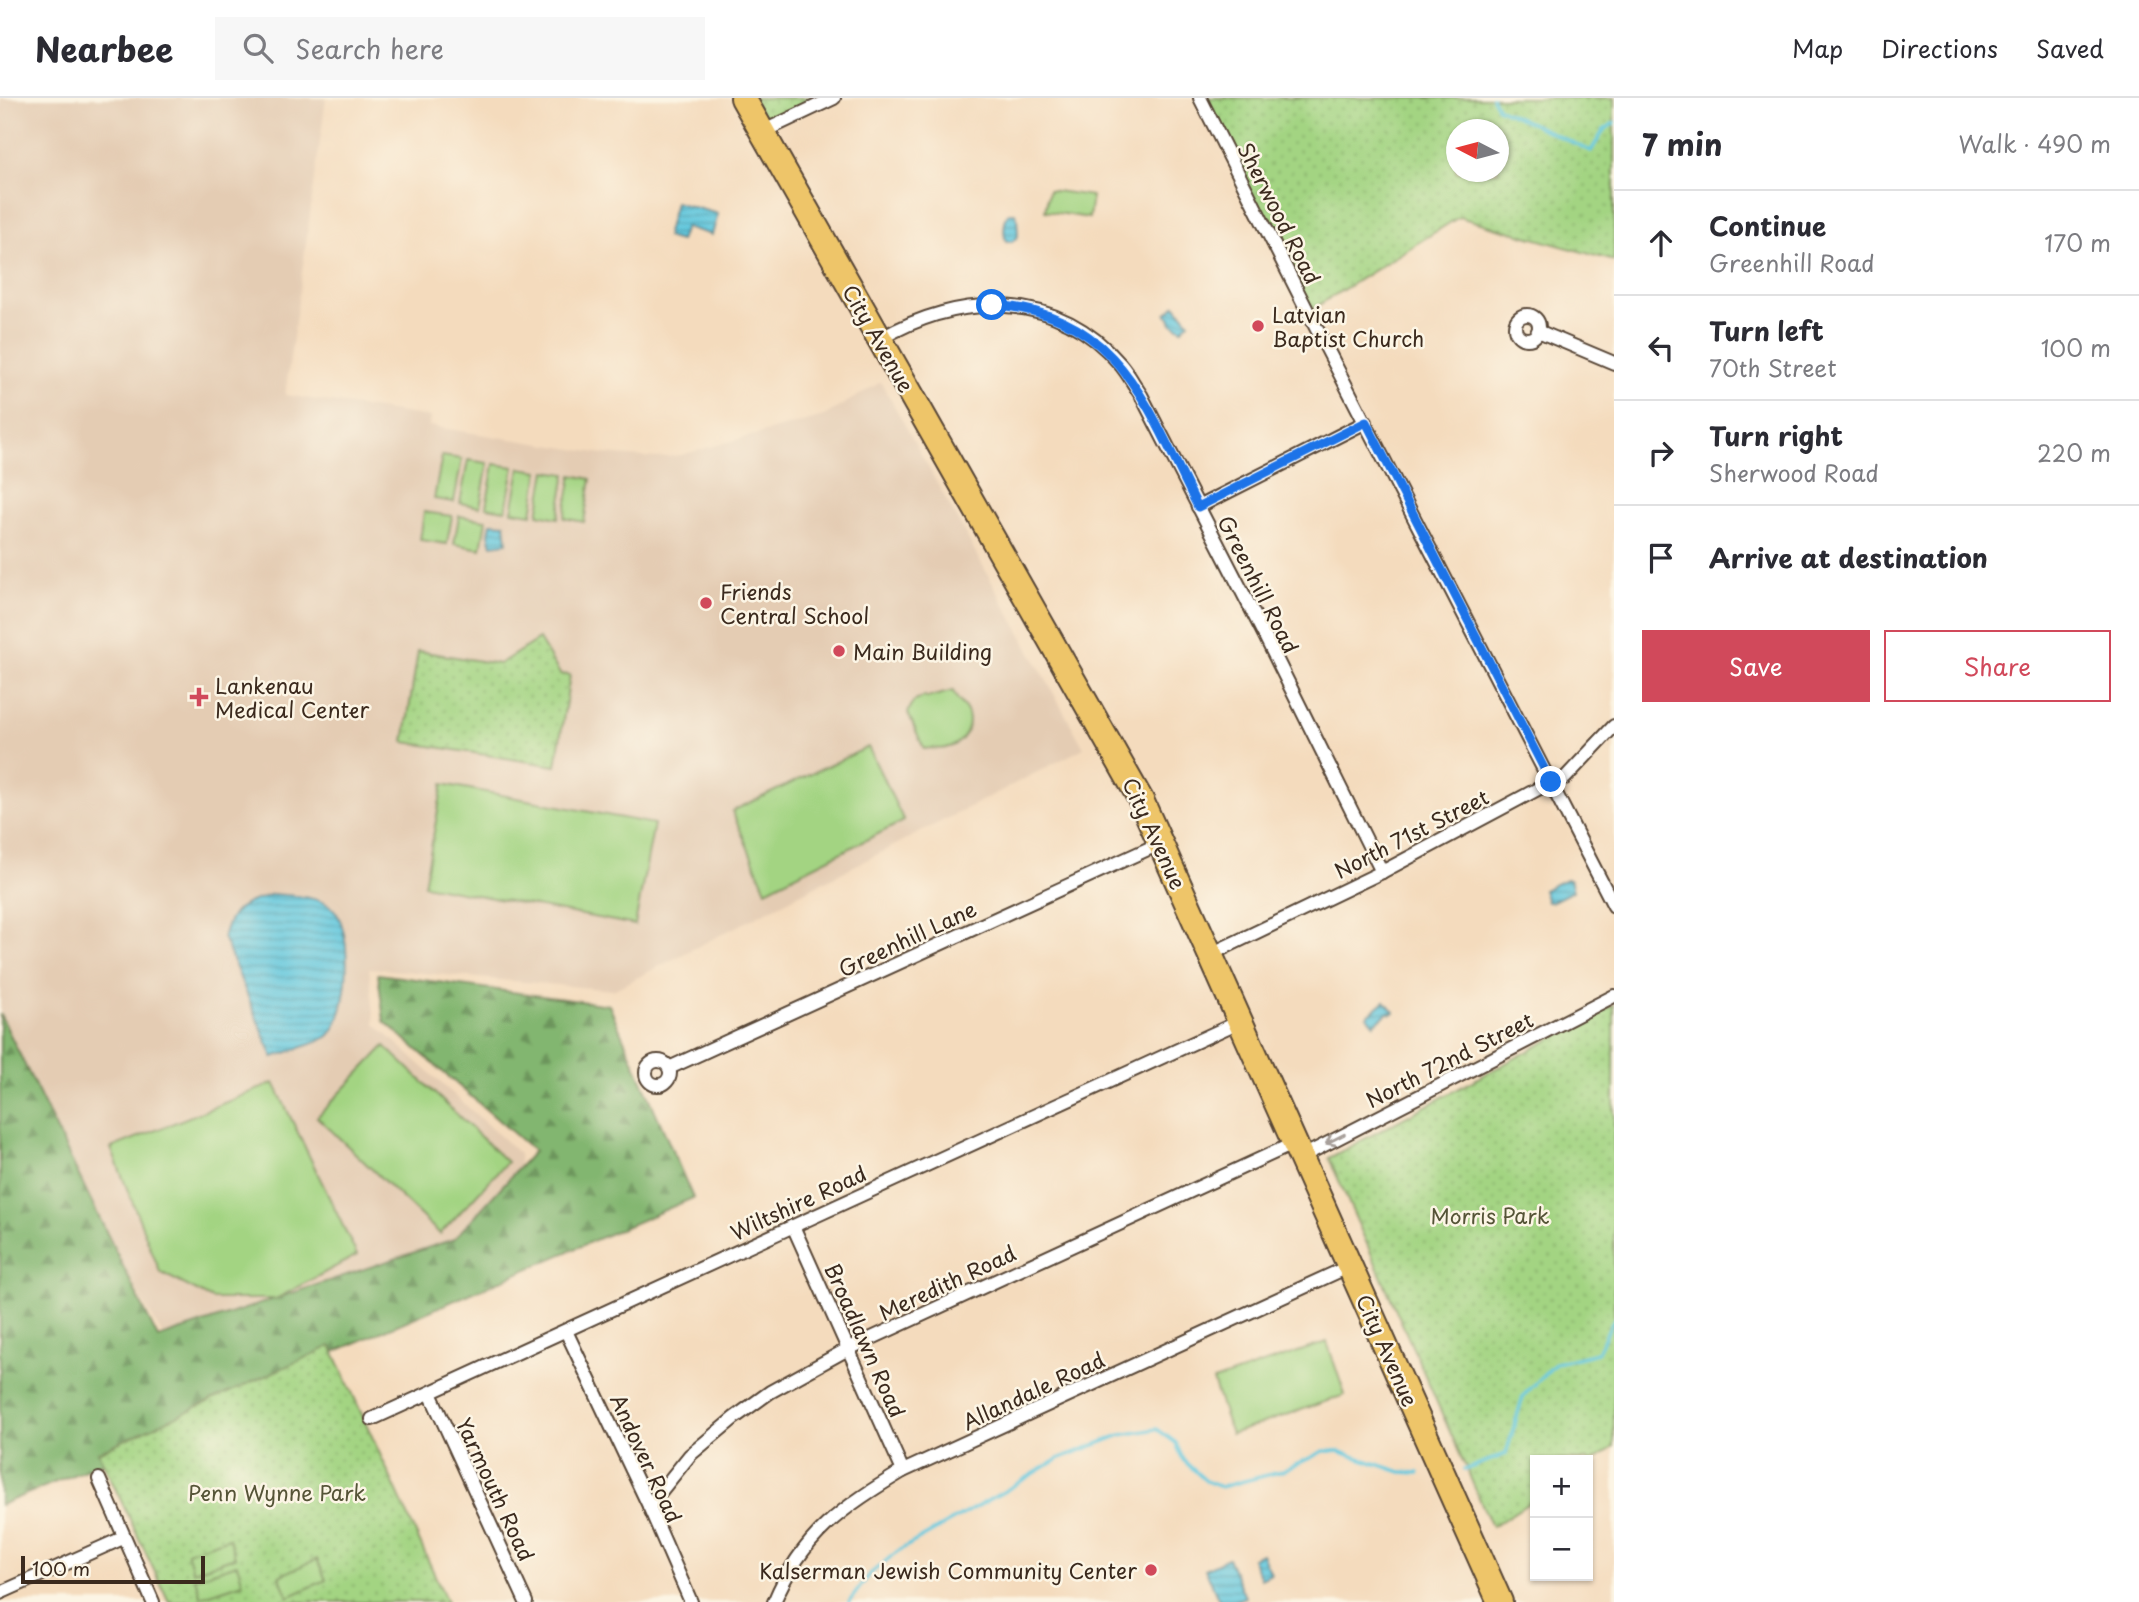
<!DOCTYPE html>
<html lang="en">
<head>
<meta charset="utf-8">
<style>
  :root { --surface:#fff; --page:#f7f7f7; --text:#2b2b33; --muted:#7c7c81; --line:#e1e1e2; --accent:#d1495b }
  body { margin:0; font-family:"Playpen Sans",sans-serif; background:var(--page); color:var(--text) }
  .controls { position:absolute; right:21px; bottom:21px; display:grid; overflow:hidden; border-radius:0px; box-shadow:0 2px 5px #0004 }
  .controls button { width:63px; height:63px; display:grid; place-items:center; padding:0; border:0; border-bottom:2px solid var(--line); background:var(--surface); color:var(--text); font:35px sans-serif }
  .compass { position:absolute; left:1446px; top:21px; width:63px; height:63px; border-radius:50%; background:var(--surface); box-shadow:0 2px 5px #0004; rotate:276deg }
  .scale { position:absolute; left:21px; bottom:18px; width:184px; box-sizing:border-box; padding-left:7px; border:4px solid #3b2a1e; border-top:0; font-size:19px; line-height:24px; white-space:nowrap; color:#3b2a1e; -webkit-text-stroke:5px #fcf5e5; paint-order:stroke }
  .stop { position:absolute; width:21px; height:21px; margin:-16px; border:5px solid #1a73e8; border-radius:50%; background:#fff }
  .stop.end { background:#1a73e8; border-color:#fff; box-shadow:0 2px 7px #0008 }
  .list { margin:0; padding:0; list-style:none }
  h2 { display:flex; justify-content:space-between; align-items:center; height:91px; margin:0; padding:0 28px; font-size:30px }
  h2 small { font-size:23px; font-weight:400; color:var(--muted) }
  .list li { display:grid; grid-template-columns:46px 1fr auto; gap:21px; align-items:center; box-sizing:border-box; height:105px; padding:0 28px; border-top:2px solid var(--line) }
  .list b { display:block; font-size:26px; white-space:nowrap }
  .list p { margin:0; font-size:23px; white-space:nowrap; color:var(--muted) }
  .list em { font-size:23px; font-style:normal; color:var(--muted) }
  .actions { display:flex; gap:14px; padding:21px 28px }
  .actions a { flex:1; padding:16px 0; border:2px solid var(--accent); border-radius:0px; text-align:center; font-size:24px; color:var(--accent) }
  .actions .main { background:var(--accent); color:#fff }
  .icon { flex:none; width:38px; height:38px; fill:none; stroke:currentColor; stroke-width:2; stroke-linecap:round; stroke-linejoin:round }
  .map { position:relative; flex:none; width:1614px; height:1504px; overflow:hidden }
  header { display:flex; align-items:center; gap:42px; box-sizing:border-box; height:98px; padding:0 35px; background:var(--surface); border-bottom:2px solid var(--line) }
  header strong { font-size:33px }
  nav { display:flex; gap:38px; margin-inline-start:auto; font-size:24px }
  .search { width:490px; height:63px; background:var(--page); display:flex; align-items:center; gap:18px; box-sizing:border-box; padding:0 24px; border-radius:0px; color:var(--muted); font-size:26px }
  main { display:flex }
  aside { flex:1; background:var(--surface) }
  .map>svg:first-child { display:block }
</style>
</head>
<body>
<header>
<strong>Nearbee</strong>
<div class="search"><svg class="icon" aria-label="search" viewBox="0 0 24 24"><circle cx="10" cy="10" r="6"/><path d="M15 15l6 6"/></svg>Search here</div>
<nav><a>Map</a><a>Directions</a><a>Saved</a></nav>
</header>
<main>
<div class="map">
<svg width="1614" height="1504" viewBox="0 0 1614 1504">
  <defs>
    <pattern id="forest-firs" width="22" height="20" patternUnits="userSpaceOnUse" patternTransform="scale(1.75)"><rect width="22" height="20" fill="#82b670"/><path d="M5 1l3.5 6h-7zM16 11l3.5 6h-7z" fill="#6c945b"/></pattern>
    <pattern id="park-dots" width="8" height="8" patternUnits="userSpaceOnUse" patternTransform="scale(1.75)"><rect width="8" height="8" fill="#a3d482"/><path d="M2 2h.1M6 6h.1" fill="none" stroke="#8db670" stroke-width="1.8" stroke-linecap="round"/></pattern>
    <pattern id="water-rules" width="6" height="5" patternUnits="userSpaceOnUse" patternTransform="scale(1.75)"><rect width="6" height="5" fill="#60c7de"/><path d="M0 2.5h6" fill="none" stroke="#50a2b3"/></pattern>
  </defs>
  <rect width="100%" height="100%" fill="#fcf5e5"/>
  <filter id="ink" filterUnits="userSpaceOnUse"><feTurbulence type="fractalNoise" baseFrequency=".0143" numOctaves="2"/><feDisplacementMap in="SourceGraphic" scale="14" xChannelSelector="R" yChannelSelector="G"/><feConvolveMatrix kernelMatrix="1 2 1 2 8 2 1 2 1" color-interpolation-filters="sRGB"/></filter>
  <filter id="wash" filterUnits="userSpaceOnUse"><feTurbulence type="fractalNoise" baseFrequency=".00686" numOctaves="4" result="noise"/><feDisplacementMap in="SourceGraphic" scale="28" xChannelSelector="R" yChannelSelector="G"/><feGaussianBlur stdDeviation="1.57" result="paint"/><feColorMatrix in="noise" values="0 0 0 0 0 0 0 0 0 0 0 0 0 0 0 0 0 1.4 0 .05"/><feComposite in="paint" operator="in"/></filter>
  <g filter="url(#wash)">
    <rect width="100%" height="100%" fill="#f4dbbd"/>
    <!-- built -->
    <path fill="#e4ccb3" d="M0,0H326L285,297L430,319L429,328L604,356L657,360L681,357L824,318L881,284L1084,650L613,892L369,870L375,926L519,1055L522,1137L181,1270L0,952Z"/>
    <!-- forest -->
    <path fill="url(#forest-firs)" stroke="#5e7047" stroke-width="2" d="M378,876L609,907L693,1100L320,1260L163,1444L102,1365L0,1407V916L158,1240L454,1141L534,1053L384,923Z"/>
    <!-- park -->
    <g fill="url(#park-dots)" stroke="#6f7f50" stroke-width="2" fill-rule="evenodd">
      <path d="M752,0H822L767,25Z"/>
      <path d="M1203,0H1614V163L1459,119L1309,213ZM1456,32H1498V74H1456Z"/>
      <path d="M539,541L560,576L570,577L556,668L404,644L418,553L499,566Z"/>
      <path d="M1614,907V1349L1588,1366V1362H1535V1401L1492,1429L1329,1060Z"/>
      <path d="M331,1248L447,1504H169L98,1354Z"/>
    </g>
    <!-- pitch -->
    <g fill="#a3d482" stroke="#6f7f50" stroke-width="2">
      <path d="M1049,92L1092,98L1089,120L1045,113Z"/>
      <path d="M442,358L462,361L454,404L434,401Z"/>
      <path d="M468,362L488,365L480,409L460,405Z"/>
      <path d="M494,366L514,369L506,412L486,409Z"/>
      <path d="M520,370L539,373L532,416L512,413Z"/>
      <path d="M546,373L566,376L558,420L538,416Z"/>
      <path d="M572,377L591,381L584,424L564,420Z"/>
      <path d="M424,414L452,418L447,446L420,442Z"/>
      <path d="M459,418L486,422L481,451L454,446Z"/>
      <path d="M953,593C956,603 965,606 968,616C972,631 962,647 946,650C939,652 932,649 924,651L908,615L913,604L925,598L926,600Z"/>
      <path d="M868,649L904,723L766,792L732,713Z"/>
      <path d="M443,686L654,726L635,827L424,787Z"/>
      <path d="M385,948L507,1064L440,1136L317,1019Z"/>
      <path d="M274,985L357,1157L276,1201H212L160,1174L111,1050Z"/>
      <path d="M1327,1244L1345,1297L1231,1336L1213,1283Z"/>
      <path d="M229,1440L235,1459L193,1473L187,1454Z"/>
      <path d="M317,1461L326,1482L288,1499L279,1478Z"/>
      <path d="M237,1466L243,1485L201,1499L195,1480Z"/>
    </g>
    <!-- water -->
    <g fill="url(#water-rules)" stroke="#4e787e" stroke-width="2">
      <path d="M675,104L718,116L712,137L685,129L680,143L666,139Z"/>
      <path d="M1009,115H1015L1017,120L1018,138L1012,144L1006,143C1003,135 1004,121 1009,115Z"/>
      <path d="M1175,207L1189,224L1182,231L1172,225L1170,219L1166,216Z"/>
      <path d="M491,425L505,426L507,445L492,447L489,436Z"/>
      <path d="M1566,781H1570L1573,793L1551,804H1547L1543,792Z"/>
      <path d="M273,796C292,798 312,797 330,808C355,825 350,919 328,938C322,944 284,955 273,959L223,839C232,807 244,806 273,796Z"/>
      <path d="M1385,903L1394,914L1391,916L1389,914L1374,926L1367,918Z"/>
      <path d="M1262,1456L1271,1476L1261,1481L1252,1460Z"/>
      <path d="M1228,1460L1245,1499L1233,1504H1220L1205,1471Z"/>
    </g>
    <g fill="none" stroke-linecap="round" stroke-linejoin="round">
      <!-- stream -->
      <g stroke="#60c7de" stroke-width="3.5">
        <path d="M1492,0L1498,10L1591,53L1604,32L1614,25"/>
        <path d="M1464,1372L1506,1356L1523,1298L1556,1265L1597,1255L1614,1221"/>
        <path d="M849,1504L870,1476L898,1453L1003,1394L1058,1361L1121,1337L1157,1331L1176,1345L1183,1362L1206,1383L1221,1389L1283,1373L1324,1353H1338L1401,1374L1419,1375"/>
      </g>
    </g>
  </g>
  <g filter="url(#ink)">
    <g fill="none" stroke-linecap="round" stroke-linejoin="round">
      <!-- street casing -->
      <g stroke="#574536" stroke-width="16">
        <g id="street">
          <path d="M1200,0L1309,216L1614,808"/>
          <path d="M762,34L834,0"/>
          <circle cx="1527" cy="229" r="12"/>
          <path d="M1538,233L1614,265"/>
          <path d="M880,241C959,195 1056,191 1120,266C1128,275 1134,287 1141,297L1265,538L1382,774"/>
          <path d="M1198,409L1366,324"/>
          <path d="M1211,856L1382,774L1551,684L1565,680L1614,628"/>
          <circle cx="658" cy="975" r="12"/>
          <path d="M669,970L1161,745"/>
          <path d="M1301,1059L1614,898"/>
          <path d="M793,1128L903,1373"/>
          <path d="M566,1233L649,1408L691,1504"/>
          <path d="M430,1295L526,1504"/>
          <path d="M372,1321L1241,923"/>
          <path d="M99,1381L153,1504"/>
          <path d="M649,1408L690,1357L734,1320L770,1294L848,1251L1295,1045"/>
          <path d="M0,1495L123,1440"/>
          <path d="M774,1504C802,1437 843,1409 903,1373L1350,1168"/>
        </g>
      </g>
      <!-- highway casing -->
      <g stroke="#574536" stroke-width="28">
        <path id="highway" d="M743,0L1141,702L1500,1504"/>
      </g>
      <!-- street -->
      <use href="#street" stroke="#fff" stroke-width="12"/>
      <!-- highway -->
      <use href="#highway" stroke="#eec569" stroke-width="24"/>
    </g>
    <!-- one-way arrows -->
    <defs><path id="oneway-shaft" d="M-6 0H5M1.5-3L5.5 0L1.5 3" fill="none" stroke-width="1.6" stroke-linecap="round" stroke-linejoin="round" transform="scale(1.75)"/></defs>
    <use stroke="#a79f9a" href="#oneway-shaft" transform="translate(1335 1041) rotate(153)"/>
  </g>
  <g fill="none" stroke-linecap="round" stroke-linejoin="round" filter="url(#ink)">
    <!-- route -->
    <path stroke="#1a73e8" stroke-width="9" d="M992,207C1120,214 1148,311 1198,409L1366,324L1551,684"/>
  </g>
  <!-- markers -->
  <g fill="#d1495b" stroke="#fcf5e5" stroke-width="2.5">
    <circle cx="1258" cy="228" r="7"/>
    <circle cx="706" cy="505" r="7"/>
    <circle cx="839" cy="553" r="7"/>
    <path d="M195.5 588.5h7v7h7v7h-7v7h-7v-7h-7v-7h7z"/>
    <circle cx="1151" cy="1472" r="7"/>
  </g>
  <g text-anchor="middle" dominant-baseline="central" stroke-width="5" stroke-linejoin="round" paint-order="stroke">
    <!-- street labels -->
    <g font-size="21" fill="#3b2a1e" stroke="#fcf5e5">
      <text transform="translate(1280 115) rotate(63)">Sherwood Road</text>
      <text transform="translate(879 240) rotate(60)">City Avenue</text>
      <text transform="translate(1259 486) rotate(63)">Greenhill Road</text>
      <text transform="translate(1155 735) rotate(65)">City Avenue</text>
      <text transform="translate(1411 735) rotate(-27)">North 71st Street</text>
      <text transform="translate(907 840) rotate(-25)">Greenhill Lane</text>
      <text transform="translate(1449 961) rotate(-27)">North 72nd Street</text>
      <text transform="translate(798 1104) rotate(-25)">Wiltshire Road</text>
      <text transform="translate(947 1184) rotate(-25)">Meredith Road</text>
      <text transform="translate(866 1242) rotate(66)">Broadlawn Road</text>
      <text transform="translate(1388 1252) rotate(66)">City Avenue</text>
      <text transform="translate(1033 1292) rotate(-25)">Allandale Road</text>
      <text transform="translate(647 1360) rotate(65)">Andover Road</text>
      <text transform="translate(496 1391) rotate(65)">Yarmouth Road</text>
    </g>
    <!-- poi labels -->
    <g font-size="21" fill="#3b2a1e" stroke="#fcf5e5" text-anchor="start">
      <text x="1272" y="216">Latvian<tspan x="1272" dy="24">Baptist Church</tspan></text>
      <text x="720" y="493">Friends<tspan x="720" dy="24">Central School</tspan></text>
      <text x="853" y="553">Main Building</text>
      <text x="215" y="587">Lankenau<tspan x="215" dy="24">Medical Center</tspan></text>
      <text x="1137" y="1472" text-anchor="end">Kalserman Jewish Community Center</text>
    </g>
    <!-- park labels -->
    <g font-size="21" fill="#555437" stroke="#fcf5e5">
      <text x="1490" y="1117">Morris Park</text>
      <text x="277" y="1394">Penn Wynne Park</text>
    </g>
  </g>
</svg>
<div class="controls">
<button>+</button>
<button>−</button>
</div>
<svg class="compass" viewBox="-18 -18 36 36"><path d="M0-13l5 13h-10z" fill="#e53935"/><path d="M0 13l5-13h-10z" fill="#7c7c81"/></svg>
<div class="scale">100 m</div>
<div class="stop" style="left:992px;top:207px"></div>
<div class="stop end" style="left:1551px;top:684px"></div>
</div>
<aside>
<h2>7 min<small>Walk · 490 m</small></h2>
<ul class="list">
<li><svg class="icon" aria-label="ahead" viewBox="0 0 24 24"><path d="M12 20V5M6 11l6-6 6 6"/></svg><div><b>Continue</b><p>Greenhill Road</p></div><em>170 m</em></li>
<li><svg class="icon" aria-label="left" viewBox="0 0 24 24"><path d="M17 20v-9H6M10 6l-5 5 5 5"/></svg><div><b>Turn left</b><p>70th Street</p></div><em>100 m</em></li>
<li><svg class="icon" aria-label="right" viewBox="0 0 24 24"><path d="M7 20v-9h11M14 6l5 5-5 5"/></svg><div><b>Turn right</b><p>Sherwood Road</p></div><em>220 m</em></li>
<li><svg class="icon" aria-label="arrive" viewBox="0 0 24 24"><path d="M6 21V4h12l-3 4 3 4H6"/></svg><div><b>Arrive at destination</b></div></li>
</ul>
<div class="actions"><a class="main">Save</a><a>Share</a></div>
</aside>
</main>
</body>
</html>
